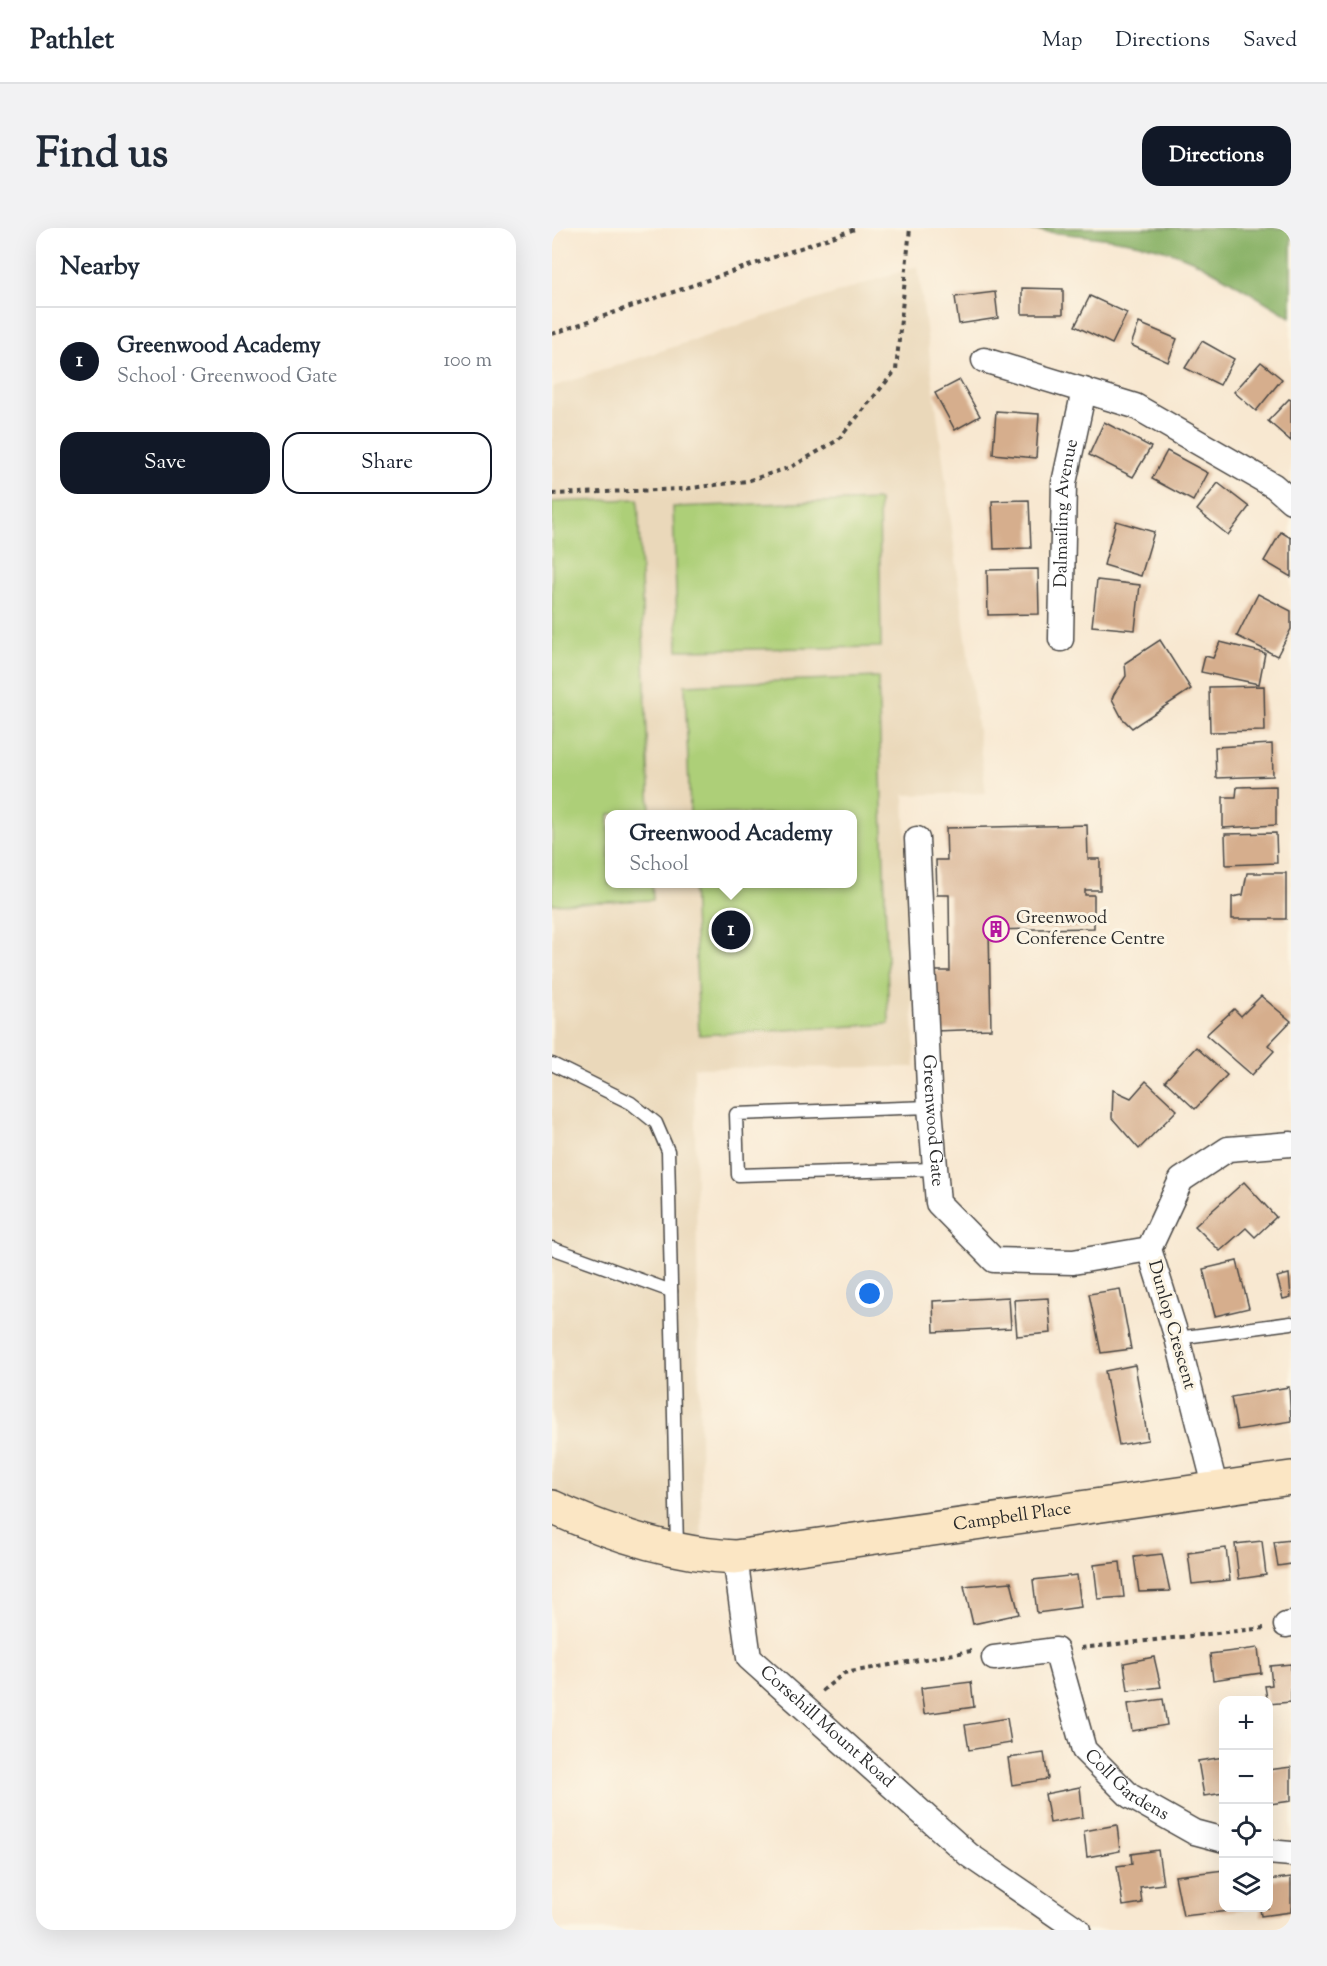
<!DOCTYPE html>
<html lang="en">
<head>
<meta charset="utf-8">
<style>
  :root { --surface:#fff; --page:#f2f2f3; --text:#1f2937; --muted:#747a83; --line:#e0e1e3; --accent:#111827 }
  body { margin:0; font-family:"Sorts Mill Goudy",serif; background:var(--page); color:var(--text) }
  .controls { position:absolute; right:18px; bottom:18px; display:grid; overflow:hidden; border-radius:12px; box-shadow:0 6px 24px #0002 }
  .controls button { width:54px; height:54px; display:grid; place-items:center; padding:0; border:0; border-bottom:2px solid var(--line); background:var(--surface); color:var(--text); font:30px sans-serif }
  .you { position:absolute; left:318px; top:1066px; width:21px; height:21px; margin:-15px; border:4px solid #fff; border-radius:50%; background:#1a73e8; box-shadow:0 0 0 9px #1a73e833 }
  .badge { display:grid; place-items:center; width:39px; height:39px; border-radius:50%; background:var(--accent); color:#fff; font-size:20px; font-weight:700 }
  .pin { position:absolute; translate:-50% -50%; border:3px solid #fff; box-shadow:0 2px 6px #0006 }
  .popup { position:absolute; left:53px; top:582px; width:252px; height:78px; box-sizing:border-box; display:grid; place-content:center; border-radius:12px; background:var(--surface); filter:drop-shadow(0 2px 4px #0005); font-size:20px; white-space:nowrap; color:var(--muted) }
  .popup b { font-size:22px; color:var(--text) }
  .popup::after { content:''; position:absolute; left:50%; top:100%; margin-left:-12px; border:12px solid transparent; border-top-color:var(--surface) }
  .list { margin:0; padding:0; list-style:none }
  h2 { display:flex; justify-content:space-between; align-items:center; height:78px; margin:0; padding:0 24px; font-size:26px }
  h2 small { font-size:20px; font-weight:400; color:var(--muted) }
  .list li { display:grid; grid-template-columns:39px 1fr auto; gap:18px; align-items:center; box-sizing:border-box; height:108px; padding:0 24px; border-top:2px solid var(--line) }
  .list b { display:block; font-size:22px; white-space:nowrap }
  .list p { margin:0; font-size:20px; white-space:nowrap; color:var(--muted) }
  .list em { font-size:20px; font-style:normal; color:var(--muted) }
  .actions { display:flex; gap:12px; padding:18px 24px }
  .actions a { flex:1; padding:14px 0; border:2px solid var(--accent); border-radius:18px; text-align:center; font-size:21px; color:var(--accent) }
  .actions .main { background:var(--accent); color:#fff }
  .icon { flex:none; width:33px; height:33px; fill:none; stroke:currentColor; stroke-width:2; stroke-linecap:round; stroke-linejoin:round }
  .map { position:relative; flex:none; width:739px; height:1702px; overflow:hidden; border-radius:18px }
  header { display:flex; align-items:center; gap:36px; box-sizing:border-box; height:84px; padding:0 30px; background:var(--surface); border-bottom:2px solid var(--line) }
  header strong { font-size:28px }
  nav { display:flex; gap:33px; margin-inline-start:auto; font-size:21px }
  .intro { display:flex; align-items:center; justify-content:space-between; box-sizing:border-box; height:144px; padding:0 36px }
  h1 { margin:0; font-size:42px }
  .button { padding:15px 27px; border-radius:18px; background:var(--accent); color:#fff; font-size:21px; font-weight:700 }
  main { display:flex; gap:36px; padding:0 36px }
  aside { flex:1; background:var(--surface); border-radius:18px; box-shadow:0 6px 24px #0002 }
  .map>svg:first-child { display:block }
</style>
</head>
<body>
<header>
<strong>Pathlet</strong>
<nav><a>Map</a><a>Directions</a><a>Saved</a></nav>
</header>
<div class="intro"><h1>Find us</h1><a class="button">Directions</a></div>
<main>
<aside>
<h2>Nearby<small></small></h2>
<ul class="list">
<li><span class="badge">1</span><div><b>Greenwood Academy</b><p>School · Greenwood Gate</p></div><em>100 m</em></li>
</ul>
<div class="actions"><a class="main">Save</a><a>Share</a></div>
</aside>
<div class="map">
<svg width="739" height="1702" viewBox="0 0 739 1702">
  <rect width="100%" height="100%" fill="#fcf5e5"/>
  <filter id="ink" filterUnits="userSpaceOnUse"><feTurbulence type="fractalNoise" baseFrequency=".0167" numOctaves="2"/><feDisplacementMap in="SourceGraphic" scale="12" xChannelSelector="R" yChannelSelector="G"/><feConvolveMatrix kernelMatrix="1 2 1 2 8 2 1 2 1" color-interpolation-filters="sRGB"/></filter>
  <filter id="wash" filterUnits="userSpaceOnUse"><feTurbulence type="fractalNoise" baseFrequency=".008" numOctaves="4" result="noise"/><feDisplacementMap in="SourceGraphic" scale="24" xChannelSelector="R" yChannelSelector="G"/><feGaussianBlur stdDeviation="1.35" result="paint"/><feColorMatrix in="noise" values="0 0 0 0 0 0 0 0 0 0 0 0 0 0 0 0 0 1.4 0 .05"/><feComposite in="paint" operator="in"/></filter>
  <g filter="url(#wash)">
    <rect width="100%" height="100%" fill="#f8e8d1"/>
    <!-- built -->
    <path fill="#ead8ba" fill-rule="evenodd" d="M366,38L434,565L352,567L363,839L142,840L150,1328L0,1279V159ZM57,586H300V656H57Z"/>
    <!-- green -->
    <g fill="#adcf78" stroke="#6c7d52" stroke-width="1.5">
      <path d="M86,271L98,586H57V656H100L101,672L0,676V274Z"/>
      <path d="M327,272L329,419L126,422L121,279Z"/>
      <path d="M326,449L337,796L147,807L141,656H300V586H138L133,457Z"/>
    </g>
    <!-- forest -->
    <path fill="#8ab268" stroke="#5a6e4a" stroke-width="1.5" d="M465,0H739V89C706,70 675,49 640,32C591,9 519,8 465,0Z"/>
    <g id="blocks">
      <!-- building -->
      <g fill="#d6ae8d">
        <path d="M470,60L511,61V86H470Z"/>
        <path d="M443,64L446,90L407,96L403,69Z"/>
        <path d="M538,68L575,85L560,116L523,98Z"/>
        <path d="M587,95L625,111L616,134L579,117Z"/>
        <path d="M650,113L682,131L668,157L633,140Z"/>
        <path d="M709,134L730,151L704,183L682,164Z"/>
        <path d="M408,152L428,188L403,202L383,165Z"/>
        <path d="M737,171L739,172V213L716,193Z"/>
        <path d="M444,183L487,186L484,230L441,226Z"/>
        <path d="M552,194L599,219L581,249L537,227Z"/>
        <path d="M615,223L656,245L641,273L600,251Z"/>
        <path d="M666,255L697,279L676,307L645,282Z"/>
        <path d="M477,272L479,320L442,321L440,273Z"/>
        <path d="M564,293L602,304L589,348L552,337Z"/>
        <path d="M729,304L739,310V349L712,333Z"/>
        <path d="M486,341L487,386L436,387L435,342Z"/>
        <path d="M545,352L588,357L583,402L540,398Z"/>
        <path d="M706,366L739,383V401L725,428L685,408Z"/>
        <path d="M608,412L639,461L580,500L570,490L560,471L562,466L574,448L573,435Z"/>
        <path d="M668,414L713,425L707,456L649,444L653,428L661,430Z"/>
        <path d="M712,458L713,503L658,504L657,459Z"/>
        <path d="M720,516L721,548L664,550L663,519Z"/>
        <path d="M724,558V597L671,600V569H684L685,559Z"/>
        <path d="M535,597L536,631H548V662H533V667H542V700L437,702L439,801L382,803L380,743H398L397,667H385L384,632H395L394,600Z"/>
        <path d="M724,605L725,635L674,637L673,606Z"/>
        <path d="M695,645H734V691H680V669L691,667Z"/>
        <path d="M709,768L739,793L716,817L722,823L700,847L654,807L682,781L689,788Z"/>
        <path d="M644,819L675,847L643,881L613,853Z"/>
        <path d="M594,853L625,882L587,921L560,890L561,862L579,870Z"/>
        <path d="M692,954L724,989L703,1009L694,1000L668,1023L643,998Z"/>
        <path d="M685,1033L697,1080L663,1088L651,1041Z"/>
        <path d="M737,1046L739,1069L731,1071L725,1049Z"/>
        <path d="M568,1061L579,1121L549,1125L537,1066Z"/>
        <path d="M457,1069L459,1100L382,1104L381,1073Z"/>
        <path d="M496,1070L499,1105L465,1108L462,1072Z"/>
        <path d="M583,1137L596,1212L567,1217L553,1143Z"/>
        <path d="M737,1159L739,1193L685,1202L679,1169Z"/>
        <path d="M739,1312V1336L726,1338L722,1314Z"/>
        <path d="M710,1313L714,1347L687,1351L683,1316Z"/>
        <path d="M674,1320L678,1352L640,1356L636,1325Z"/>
        <path d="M610,1326L618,1363L587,1364L582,1329Z"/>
        <path d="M568,1334L572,1369L546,1371L542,1337Z"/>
        <path d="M525,1347L529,1379L485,1385L481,1352Z"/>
        <path d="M459,1354L467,1386L421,1396L412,1358Z"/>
        <path d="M706,1420L709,1445L661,1452L658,1426Z"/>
        <path d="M602,1429L609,1459L576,1463L572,1435Z"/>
        <path d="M739,1436V1474L716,1476L713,1458L720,1457L718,1438Z"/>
        <path d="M419,1454L422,1479L372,1486L369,1460Z"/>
        <path d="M611,1471L615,1497L580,1503L576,1476Z"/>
        <path d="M455,1490L459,1515L417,1522L413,1497Z"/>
        <path d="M492,1525L496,1551L460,1557L456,1530Z"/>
        <path d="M672,1529V1565L652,1568L646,1533Z"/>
        <path d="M739,1539V1573L718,1576L716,1542Z"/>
        <path d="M528,1559L531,1589L498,1595L493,1566Z"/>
        <path d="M565,1597L568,1623L535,1629L532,1603Z"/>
        <path d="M606,1622L611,1656L588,1659L590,1675L571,1678L565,1638L580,1636L579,1626Z"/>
        <path d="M672,1642V1680L696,1681L631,1688L623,1648Z"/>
        <path d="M739,1649V1684L709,1688L708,1680H716V1652Z"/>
      </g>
    </g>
  </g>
  <g filter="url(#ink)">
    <use href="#blocks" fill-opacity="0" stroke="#4a4744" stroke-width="1.5"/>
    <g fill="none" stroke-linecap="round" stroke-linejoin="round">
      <!-- lane casing -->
      <g stroke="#4a4744" stroke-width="15">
        <g id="lane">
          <path d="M0,836L79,875L104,895L116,923L125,1320"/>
          <path d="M378,879L184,886L186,947L382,941"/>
          <path d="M0,1020L119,1063"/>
          <path d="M625,1110L739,1095"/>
        </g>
      </g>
      <!-- street casing -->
      <g stroke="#4a4744" stroke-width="27">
        <g id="street">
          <path d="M432,132L583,178L722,258L739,273"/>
          <path id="s1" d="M509,411L512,255L532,162"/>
          <path id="s2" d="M365,611L378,879L386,975L442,1032L521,1034L597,1021"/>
          <path d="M663,1258L625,1110L597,1021L629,952L676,921L739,916"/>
          <path id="s3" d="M183,1329L197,1430L417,1627L526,1702"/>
          <path d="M734,1397L739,1396"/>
          <path id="s4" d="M442,1430L504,1422L532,1522L578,1568L642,1604L672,1612"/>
          <path d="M716,1624L739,1626"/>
        </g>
      </g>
      <!-- secondary casing -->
      <g stroke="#4a4744" stroke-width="36">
        <g id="secondary">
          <path id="s5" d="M0,1279C56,1305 120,1326 183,1329L739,1250"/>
        </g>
      </g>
      <!-- path -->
      <g stroke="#4a4744" stroke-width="4" stroke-dasharray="4.5 4.5" stroke-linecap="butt">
        <path d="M0,106L306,0"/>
        <path d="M0,266L131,261L195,253L239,239L286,212L344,142L358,0"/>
        <path d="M529,1420L712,1400"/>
        <path d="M270,1463L292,1445L419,1423"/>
      </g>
      <!-- lane -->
      <use href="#lane" stroke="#fff" stroke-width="12"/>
      <!-- street -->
      <use href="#street" stroke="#fff" stroke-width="24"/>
      <!-- secondary -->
      <use href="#secondary" stroke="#fbe6c4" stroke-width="33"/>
    </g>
  </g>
  <!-- icons -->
  <defs>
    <g id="building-ring" transform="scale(1.35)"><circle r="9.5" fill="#fcf5e5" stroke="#b5179e" stroke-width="1.5"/><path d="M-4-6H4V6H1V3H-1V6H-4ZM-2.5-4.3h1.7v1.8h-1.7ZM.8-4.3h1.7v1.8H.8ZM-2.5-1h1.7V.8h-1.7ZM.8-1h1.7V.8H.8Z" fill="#b5179e"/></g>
  </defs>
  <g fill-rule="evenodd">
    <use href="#building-ring" x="444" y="701"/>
  </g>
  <g text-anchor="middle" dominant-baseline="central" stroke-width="6" stroke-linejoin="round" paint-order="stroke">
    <!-- street labels -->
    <g font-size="18" fill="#2b2b2b" stroke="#fcf5e5">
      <text stroke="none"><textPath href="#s1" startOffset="126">Dalmailing Avenue</textPath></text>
      <text stroke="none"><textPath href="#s2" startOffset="282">Greenwood Gate</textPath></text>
      <text transform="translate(619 1097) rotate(74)">Dunlop Crescent</text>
      <text stroke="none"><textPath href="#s5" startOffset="471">Campbell Place</textPath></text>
      <text stroke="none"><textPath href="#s3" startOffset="206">Corsehill Mount Road</textPath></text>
      <text stroke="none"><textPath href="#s4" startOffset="222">Coll Gardens</textPath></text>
    </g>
    <!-- poi labels -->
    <g font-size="18" fill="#2b2b2b" stroke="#fcf5e5" text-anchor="start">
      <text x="464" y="691">Greenwood<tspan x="464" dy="21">Conference Centre</tspan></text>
    </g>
  </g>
</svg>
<div class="controls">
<button>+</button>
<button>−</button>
<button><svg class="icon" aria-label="locate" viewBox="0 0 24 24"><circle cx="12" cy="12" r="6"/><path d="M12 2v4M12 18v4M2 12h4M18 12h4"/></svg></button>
<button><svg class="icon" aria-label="layers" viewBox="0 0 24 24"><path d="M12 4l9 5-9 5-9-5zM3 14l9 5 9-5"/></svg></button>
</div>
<div class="you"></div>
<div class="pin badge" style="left:179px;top:702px">1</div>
<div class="popup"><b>Greenwood Academy</b>School</div>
</div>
</main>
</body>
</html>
